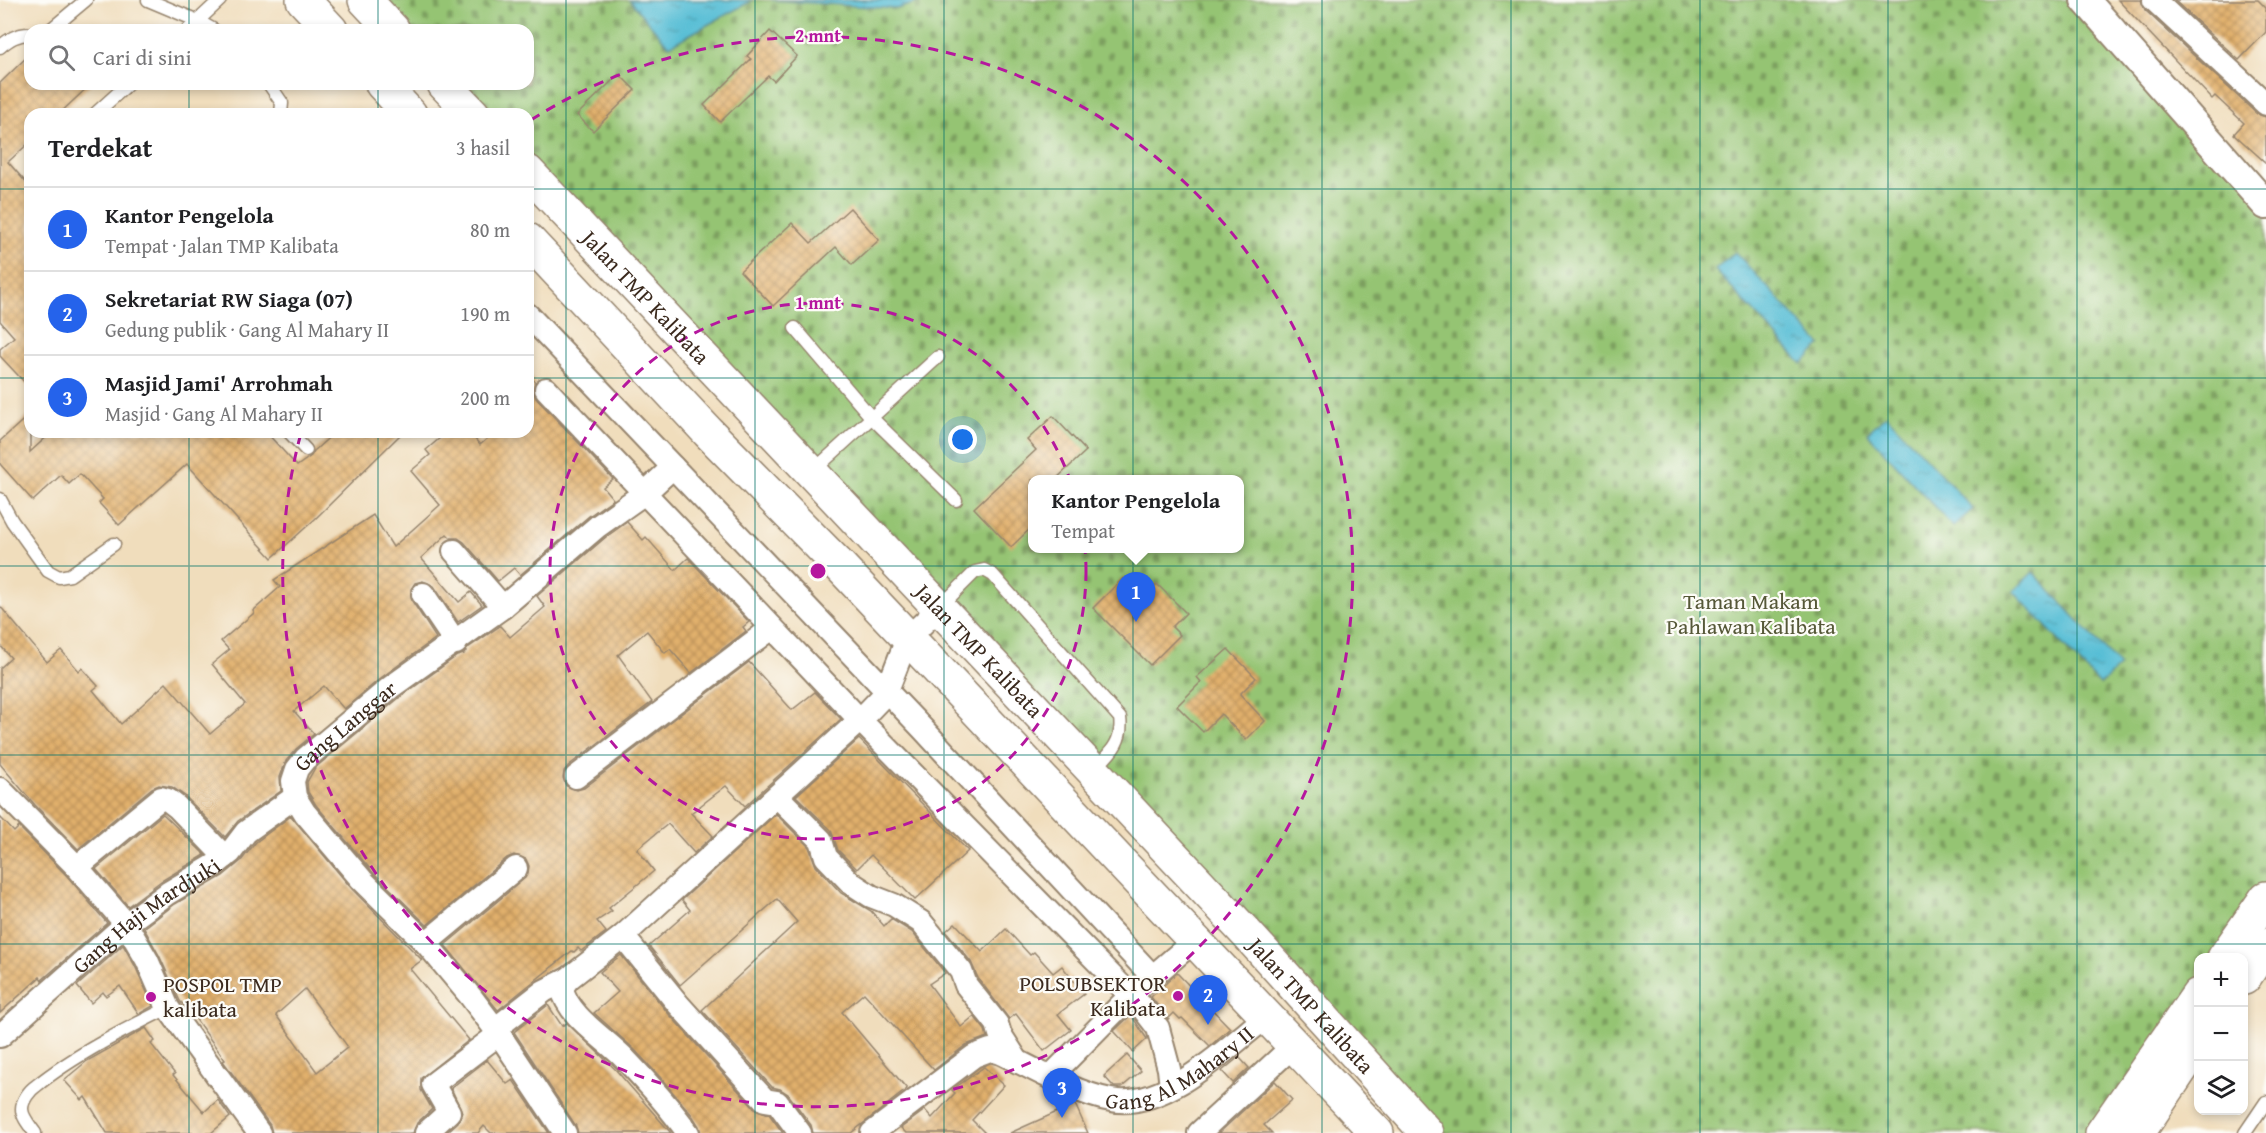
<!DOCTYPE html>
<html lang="id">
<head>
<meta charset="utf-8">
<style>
  :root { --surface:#fff; --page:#f2f2f2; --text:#202124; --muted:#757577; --line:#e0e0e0; --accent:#2563eb }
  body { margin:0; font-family:"Gentium Book Plus",serif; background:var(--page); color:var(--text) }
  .controls { position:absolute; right:18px; bottom:18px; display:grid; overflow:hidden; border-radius:12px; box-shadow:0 3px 9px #0003 }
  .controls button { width:54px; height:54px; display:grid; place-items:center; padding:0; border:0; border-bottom:2px solid var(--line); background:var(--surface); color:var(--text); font:30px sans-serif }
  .you { position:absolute; left:963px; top:440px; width:21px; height:21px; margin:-15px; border:4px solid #fff; border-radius:50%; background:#1a73e8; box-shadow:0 0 0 9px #1a73e833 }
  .badge { display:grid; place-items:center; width:39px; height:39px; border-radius:50%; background:var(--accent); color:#fff; font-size:20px; font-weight:700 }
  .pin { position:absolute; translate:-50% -50px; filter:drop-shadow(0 2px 3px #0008) }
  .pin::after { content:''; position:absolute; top:32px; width:21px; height:18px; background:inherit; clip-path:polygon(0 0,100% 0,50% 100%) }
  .popup { position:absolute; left:1028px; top:475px; width:216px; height:78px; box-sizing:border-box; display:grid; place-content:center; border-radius:12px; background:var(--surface); filter:drop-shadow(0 2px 4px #0005); font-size:20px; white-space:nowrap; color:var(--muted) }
  .popup b { font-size:22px; color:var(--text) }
  .popup::after { content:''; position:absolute; left:50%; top:100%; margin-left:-12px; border:12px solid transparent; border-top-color:var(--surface) }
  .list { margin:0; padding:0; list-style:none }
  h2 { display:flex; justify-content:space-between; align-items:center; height:78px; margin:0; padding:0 24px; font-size:26px }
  h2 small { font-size:20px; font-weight:400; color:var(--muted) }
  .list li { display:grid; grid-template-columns:39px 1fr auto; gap:18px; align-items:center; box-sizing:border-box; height:84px; padding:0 24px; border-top:2px solid var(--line) }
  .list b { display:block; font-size:22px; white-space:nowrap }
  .list p { margin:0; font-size:20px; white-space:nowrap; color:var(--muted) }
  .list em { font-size:20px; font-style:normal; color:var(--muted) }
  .icon { flex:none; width:33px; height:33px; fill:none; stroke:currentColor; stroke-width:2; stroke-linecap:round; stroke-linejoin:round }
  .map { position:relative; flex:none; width:2266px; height:1133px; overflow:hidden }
  .search { position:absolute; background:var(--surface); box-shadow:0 3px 9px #0003; left:24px; top:24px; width:510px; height:66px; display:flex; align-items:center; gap:15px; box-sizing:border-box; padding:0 21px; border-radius:18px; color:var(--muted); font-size:22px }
  .panel { position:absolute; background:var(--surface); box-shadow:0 3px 9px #0003; left:24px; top:108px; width:510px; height:330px; border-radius:18px }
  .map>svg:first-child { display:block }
</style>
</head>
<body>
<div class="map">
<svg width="2266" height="1133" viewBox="0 0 2266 1133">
  <defs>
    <pattern id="cemetery-stones" width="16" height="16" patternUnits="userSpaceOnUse" patternTransform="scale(1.5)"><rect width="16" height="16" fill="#95c473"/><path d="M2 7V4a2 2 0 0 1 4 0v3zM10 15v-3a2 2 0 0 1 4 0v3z" fill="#7b9f5e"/></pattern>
    <pattern id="water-ripples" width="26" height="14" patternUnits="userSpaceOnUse" patternTransform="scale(1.5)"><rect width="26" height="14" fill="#57bed5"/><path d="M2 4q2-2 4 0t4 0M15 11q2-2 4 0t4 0" fill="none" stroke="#499bac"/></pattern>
    <pattern id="building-cross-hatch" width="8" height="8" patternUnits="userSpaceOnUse" patternTransform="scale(1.5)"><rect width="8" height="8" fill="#e1b06c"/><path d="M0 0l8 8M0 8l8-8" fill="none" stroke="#b88f58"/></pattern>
  </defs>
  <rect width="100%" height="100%" fill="#fdfcf7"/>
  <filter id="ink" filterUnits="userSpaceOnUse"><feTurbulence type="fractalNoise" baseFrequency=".0167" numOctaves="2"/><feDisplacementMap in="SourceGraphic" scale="12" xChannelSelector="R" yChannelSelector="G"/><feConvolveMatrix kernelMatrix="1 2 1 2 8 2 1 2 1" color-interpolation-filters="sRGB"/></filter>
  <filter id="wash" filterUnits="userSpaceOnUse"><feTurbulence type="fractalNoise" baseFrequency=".008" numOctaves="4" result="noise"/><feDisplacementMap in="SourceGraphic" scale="24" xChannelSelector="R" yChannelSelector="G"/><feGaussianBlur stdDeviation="1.35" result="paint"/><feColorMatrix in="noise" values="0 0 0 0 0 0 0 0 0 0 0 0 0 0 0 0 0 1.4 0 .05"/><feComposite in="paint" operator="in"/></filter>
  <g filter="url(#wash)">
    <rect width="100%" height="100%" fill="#f0ddbc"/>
    <!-- cemetery -->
    <path fill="url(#cemetery-stones)" stroke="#687748" stroke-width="1.5" fill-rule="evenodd" d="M364,0H2086L2266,205V899L2225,957L2198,958V995L2102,1133H1427L528,173V114H473L444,84H528V30H393ZM1032,480H1240V548H1032Z"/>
    <!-- water -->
    <g fill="url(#water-ripples)" stroke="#49747a" stroke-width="1.5">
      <path d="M629,0H753L669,46Z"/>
      <path d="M771,0H925L897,9Z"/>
      <path d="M1735,252L1821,345L1802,364L1715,270Z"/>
      <path d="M1886,415L1973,509L1953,527L1867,433Z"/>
      <path d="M2033,572L2120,666L2100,685L2013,591Z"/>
    </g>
    <g id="blocks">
      <!-- building -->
      <g fill="url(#building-cross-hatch)" fill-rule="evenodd">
        <path d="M2118,0H2141L2145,10L2257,114L2266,117V163L2234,134L2244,123L2215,96L2212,99Z"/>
        <path d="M2174,0H2258L2266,8V32L2239,60Z"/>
        <path d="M770,31L797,56L774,81L768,76L720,122L704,105L751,59L747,56Z"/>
        <path d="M30,54V84H91L59,114H30V142L8,162L30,187V388L0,356V349L14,337L0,321V83Z"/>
        <path d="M619,74L635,90L593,131L577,115Z"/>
        <path d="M850,208L879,240L852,265L836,247L773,306L740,271L792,223L811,243Z"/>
        <path d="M528,374L535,382L533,392L536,398L613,479L603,487L613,499L589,516L520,575L514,568L498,581L464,542L458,538H451L447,534L421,558L459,602L471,592L482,605L458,622L434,586L423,581L415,583L411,589L412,601L436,638L382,677L344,709L324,686L294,711L314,734L296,749L286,761L280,777L281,791L238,821L225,837L185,796L172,787L159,785L152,788L78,849L35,805L0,764V668L11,658L0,645V606L47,662L61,650L79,671L82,668L98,686L93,690L121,724L166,683L210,734L245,704L212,664L229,650L221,641L254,613L253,611L280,587L274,580L373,515L393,547L440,505L411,471L430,455L426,450L447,432H469L480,445L495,432H528Z"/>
        <path d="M30,414V452L52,432H266L297,466L311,456L314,451L335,432H403L315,519L272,558L187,464L119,525L99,503L103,499L80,474L69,484L61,475L33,501L0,464V441Z"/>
        <path d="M1053,416L1086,451L1055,480H1032V527L1011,547L974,508L1036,450L1027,440Z"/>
        <path d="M627,522L643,540L646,537L675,570L688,558L749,622L743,627L746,631L691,673L670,649L665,653L647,631L618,655L652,702L568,766L564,771L563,778L566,786L577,790L584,788L749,662L792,710L815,692L841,719L745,806L726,786L691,813L713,836L694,853L668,824L637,849L654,871L609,908L612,911L597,921L606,932L581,951L578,948L574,952L572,951L498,1010L445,945L525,878L528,873L529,866L526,859L514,855L507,858L427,925L372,871L316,805L308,792L307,782L315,768L399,698L457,656L464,654L468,648L500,626L510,637L545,607L537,596L606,537Z"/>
        <path d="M1123,578L1143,598L1157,584L1186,613L1172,627L1180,635L1150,665L1093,608Z"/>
        <path d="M1228,649L1256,678L1240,694L1265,721L1246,740L1221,714L1203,732L1177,706L1201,682L1197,677Z"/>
        <path d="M859,739L968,851L915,900L871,855L857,869L838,850L831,830L796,796Z"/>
        <path d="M163,814L205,855L161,881L128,906L96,869Z"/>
        <path d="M776,814L809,847L816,866L841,893L871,911L884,926L891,919L912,932L945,973L929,984L961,1027L974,1016L985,1030L987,1037L966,1045L934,1070L864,993L842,1012L907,1089L851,1133H813L811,1125L788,1094L780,1089L772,1087L702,1010L797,922L777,899L680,985L649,946L690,910L682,900Z"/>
        <path d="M291,816L352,889L422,960L410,969L469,1040L421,1078V1090L432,1109L417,1123L413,1133H272L270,1125L223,1061L225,1060L195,1018L180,1001L159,955L144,928L175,904L223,876L241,861L256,842ZM305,989L348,1047L317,1072L276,1015Z"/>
        <path d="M0,817L14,832L19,827L67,876L107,923L42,980L40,977L0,1013Z"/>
        <path d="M955,923L982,952L1006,929L1030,955L1034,952L1053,973L1062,966L1084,994L1058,1014L1071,1030L1044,1051L1016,1014L1009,1019L978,978L971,962L946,931Z"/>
        <path d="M123,945L135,966L153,1006L139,1014L120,986L106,996L103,992L91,1003L77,986Z"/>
        <path d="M621,955L668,1013L755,1109L769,1114L783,1133H701L699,1126L692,1115L660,1077L634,1049L594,1013L618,992L600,972Z"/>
        <path d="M1177,973L1230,1028L1210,1046L1182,1018L1180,1019L1174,1013L1168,1019L1151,997Z"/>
        <path d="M548,1005L562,1026L567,1023L615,1069L671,1133H578L576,1126L514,1032Z"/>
        <path d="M1131,1015L1147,1039L1133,1052L1114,1031Z"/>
        <path d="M146,1028L155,1041L151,1044L175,1074L173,1075L204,1112L218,1100L230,1117L211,1133H107L85,1097L82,1100L64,1080L87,1061Z"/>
        <path d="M1127,1055L1141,1071L1122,1087H1114L1104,1076Z"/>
        <path d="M1239,1057L1249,1068L1233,1083L1222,1071Z"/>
        <path d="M487,1060L507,1084L513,1080L549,1133H491L484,1126L478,1133H446L458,1122L462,1112L451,1088Z"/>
        <path d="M984,1067L1004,1085L972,1120L985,1133H906L901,1128L925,1110L932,1118L955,1093L952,1090Z"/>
        <path d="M1275,1081L1292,1100L1264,1125L1272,1133H1219Z"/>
        <path d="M1075,1104L1088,1133H1010Z"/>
      </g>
    </g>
  </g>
  <g filter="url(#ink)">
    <use href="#blocks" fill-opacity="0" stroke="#96846d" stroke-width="1.5"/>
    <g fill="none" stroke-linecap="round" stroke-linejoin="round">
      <!-- service casing -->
      <g stroke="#96846d" stroke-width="15">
        <g id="service">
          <path d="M148,0L198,21L214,30"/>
          <path d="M50,30L86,0"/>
          <path d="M188,30L220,0"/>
          <path d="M0,47C9,39 17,34 30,34"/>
          <path d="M269,84L282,103L281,114"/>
          <path d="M95,114L128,84"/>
          <path d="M795,328L871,417L956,500"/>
          <path d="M289,432L306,450"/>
          <path d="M813,471L938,357"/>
          <path d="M0,499L12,521L48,571L59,577L70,575L114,544"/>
          <path d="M941,606L975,572L984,570L993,575L1120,718C1123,739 1113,751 1098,765"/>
          <path d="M35,1133C30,1126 22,1117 22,1109C22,1100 30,1090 36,1086C73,1056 126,1029 168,1008"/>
          <path d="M2245,1133L2266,1102"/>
        </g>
      </g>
      <!-- minor casing -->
      <g stroke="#96846d" stroke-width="26">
        <g id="minor">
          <path d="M2154,0L2266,104"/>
          <path d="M528,315L922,728L1152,976"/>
          <path d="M546,389L860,720L1141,1006L1158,1028L1169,1069L1171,1087"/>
          <path d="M454,551L503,607"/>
          <path d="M423,594L456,643"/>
          <path d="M576,777L772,628"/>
          <path d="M0,789L77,867L126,924L147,960L168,1008L259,1133"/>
          <path d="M777,796L821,840L826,857L851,883L871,896L894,905L921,922L961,971L966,985L997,1024L1000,1034L1018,1062"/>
          <path d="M77,867L161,798L168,800L177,807L225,857"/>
          <path d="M623,936L678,1004L765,1100L777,1102L800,1133"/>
          <path d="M426,943L516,868"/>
          <path d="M495,1029L544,991L568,979"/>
          <path id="s1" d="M0,1036L126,924L168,893L215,865L230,853L246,832L295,797"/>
          <path d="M1051,1076L1131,995L1194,941"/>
          <path d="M426,1133L449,1112L433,1084L499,1034"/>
          <path id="s2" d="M565,1133L499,1034L471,997L426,943L362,880L305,813L295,797L293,781L297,769L305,759L391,687L503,607L598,526L646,492L673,467"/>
          <path d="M688,1133C669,1106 648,1083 625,1059C606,1039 567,1016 562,988L568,979L623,936L860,720L886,693L907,639L940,607"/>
          <path id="s3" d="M872,1133L974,1056L990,1050L1001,1053C1032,1068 1077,1094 1111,1100C1164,1111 1228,1047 1266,1017"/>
          <path d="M1199,1133L1293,1046"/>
        </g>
      </g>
      <!-- tertiary casing -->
      <g stroke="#96846d" stroke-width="32">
        <path id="tertiary" d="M2085,0L2266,205"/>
      </g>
      <!-- primary casing -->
      <g stroke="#96846d" stroke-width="36">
        <g id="primary">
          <path d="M303,0L331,30"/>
          <path d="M365,0L393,30"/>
          <path d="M382,84L410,114"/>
          <path d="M444,84L473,114"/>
          <path id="s4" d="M528,172L1247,934L1427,1133"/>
          <path d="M528,240L708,432L839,565L1377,1133"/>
          <path d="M2224,958L2266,898"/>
          <path d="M2244,978L2266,945"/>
          <path d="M2102,1133L2198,995"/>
          <path d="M2138,1133L2198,1044"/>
        </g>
      </g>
      <!-- service -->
      <use href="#service" stroke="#fff" stroke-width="12"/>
      <!-- minor -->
      <use href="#minor" stroke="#fff" stroke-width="22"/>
      <!-- tertiary -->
      <use href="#tertiary" stroke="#fff" stroke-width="28"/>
      <!-- primary -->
      <use href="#primary" stroke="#fff" stroke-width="33"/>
    </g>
  </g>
  <!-- grid -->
  <path fill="none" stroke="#0f766e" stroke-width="1.5" stroke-opacity="0.55" d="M189,0V30M378,0V30M566,0V1133M755,0V1133M944,0V1133M1133,0V1133M1322,0V1133M1511,0V1133M1700,0V1133M1888,0V1133M2077,0V1133M189,84V114M378,84V114M0,189H30M528,189H2266M0,378H30M528,378H2266M189,432V1133M378,432V1133M0,566H2266M0,755H2266M0,944H2266"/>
  <!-- distance rings -->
  <g fill="none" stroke="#b5179e" stroke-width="3" stroke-dasharray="10 8">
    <circle cx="818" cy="571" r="268"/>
    <path d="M531 120A535 535 0 1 1 301 433"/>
  </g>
  <!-- markers -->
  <g fill="#b5179e" stroke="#fdfcf7" stroke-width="2">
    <circle cx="1178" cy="996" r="6"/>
    <circle cx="151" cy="997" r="6"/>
  </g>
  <g text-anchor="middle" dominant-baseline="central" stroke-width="4.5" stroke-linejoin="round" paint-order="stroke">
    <!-- street labels -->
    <g font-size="22" fill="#3b2a1e" stroke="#fdfcf7">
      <text stroke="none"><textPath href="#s4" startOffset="172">Jalan TMP Kalibata</textPath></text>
      <text stroke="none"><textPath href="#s4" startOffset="658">Jalan TMP Kalibata</textPath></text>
      <text stroke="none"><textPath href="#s2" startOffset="526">Gang Langgar</textPath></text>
      <text stroke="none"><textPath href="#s1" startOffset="190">Gang Haji Mardjuki</textPath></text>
      <text stroke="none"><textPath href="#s4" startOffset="1144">Jalan TMP Kalibata</textPath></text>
      <text stroke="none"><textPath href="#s3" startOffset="354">Gang Al Mahary II</textPath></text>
    </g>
    <!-- park labels -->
    <g font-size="22" fill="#565838" stroke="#fdfcf7">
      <text x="1751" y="601">Taman Makam<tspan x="1751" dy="25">Pahlawan Kalibata</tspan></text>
    </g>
    <!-- poi labels -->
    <g font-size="22" fill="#3b2a1e" stroke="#fdfcf7" text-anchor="end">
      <text x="1166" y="983">POLSUBSEKTOR<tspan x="1166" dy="25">Kalibata</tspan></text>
      <text x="163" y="984" text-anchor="start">POSPOL TMP<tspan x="163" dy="25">kalibata</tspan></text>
    </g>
  </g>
  <circle cx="818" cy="571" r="9" fill="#b5179e" stroke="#fdfcf7" stroke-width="3"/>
  <g font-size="18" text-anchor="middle" font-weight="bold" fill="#b5179e" stroke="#fdfcf7" stroke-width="4.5" stroke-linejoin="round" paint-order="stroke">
    <text x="818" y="42">2 mnt</text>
    <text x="818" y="309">1 mnt</text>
  </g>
</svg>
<div class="controls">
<button>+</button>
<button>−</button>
<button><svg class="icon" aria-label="layers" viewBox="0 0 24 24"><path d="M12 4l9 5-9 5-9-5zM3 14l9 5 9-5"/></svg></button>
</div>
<div class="you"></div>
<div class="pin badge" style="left:1136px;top:622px">1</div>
<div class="popup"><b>Kantor Pengelola</b>Tempat</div>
<div class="pin badge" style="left:1208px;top:1025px">2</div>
<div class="pin badge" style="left:1062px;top:1118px">3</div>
<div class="search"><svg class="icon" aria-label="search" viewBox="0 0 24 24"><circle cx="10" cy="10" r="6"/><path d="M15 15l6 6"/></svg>Cari di sini</div>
<section class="panel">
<h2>Terdekat<small>3 hasil</small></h2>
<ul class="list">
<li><span class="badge">1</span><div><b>Kantor Pengelola</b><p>Tempat · Jalan TMP Kalibata</p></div><em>80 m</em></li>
<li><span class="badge">2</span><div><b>Sekretariat RW Siaga (07)</b><p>Gedung publik · Gang Al Mahary II</p></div><em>190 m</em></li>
<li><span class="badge">3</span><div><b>Masjid Jami' Arrohmah</b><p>Masjid · Gang Al Mahary II</p></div><em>200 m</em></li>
</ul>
</section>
</div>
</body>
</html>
